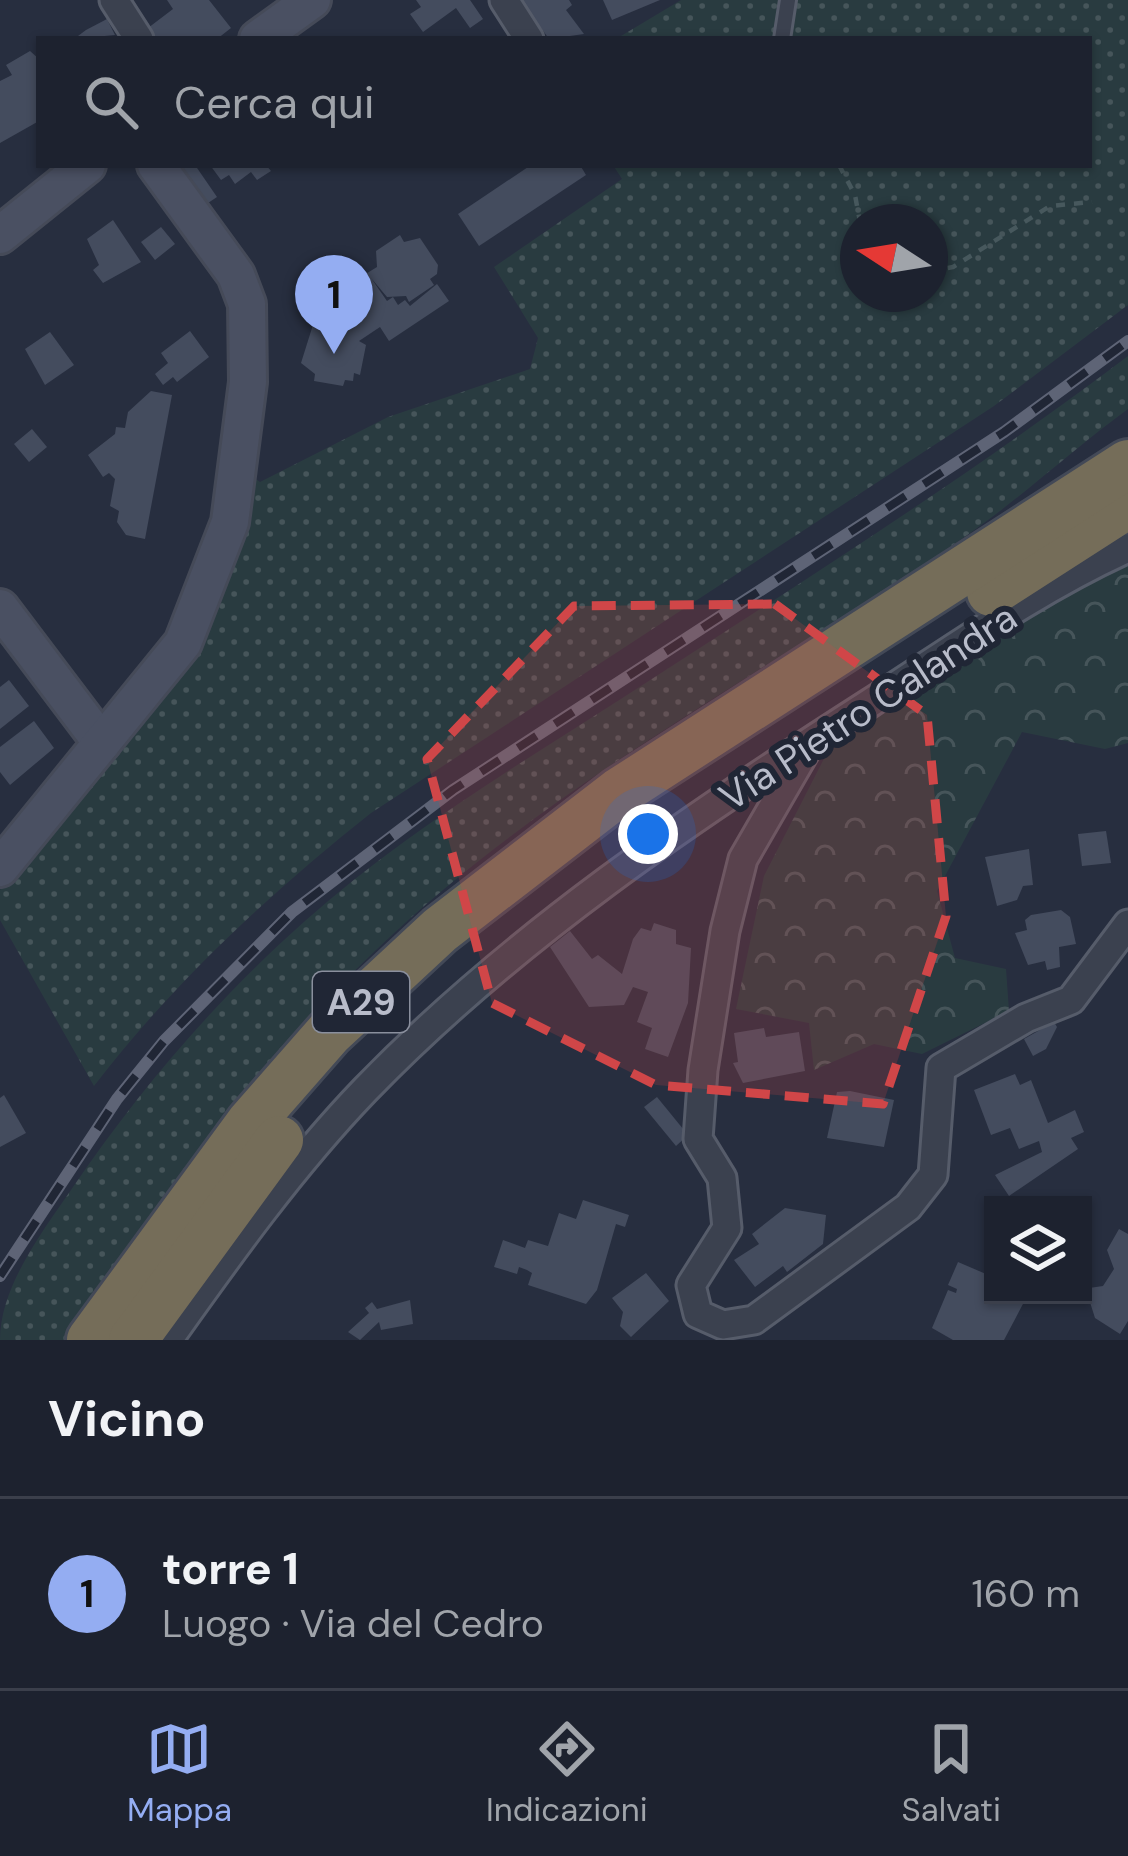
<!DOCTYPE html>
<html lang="it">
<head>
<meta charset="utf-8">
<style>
  :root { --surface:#1d222f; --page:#2a2f3b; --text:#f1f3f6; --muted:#a0a4aa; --line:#3b3f4b; --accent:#94adf2 }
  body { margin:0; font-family:"DM Sans",sans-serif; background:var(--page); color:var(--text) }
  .controls { position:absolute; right:36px; bottom:36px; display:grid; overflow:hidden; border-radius:0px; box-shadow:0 3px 9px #0004 }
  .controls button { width:108px; height:108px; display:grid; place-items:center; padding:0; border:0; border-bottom:3px solid var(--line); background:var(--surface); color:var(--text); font:60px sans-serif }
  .compass { position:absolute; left:840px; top:204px; width:108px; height:108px; border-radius:50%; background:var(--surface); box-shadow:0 3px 9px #0004; rotate:282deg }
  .you { position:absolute; left:648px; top:834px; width:42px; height:42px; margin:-30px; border:9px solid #fff; border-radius:50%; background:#1a73e8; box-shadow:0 0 0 18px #1a73e833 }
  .badge { display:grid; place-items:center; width:78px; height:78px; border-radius:50%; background:var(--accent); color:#111; font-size:39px; font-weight:700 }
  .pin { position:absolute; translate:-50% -99px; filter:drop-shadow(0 3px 6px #0008) }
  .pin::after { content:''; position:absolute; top:63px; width:42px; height:36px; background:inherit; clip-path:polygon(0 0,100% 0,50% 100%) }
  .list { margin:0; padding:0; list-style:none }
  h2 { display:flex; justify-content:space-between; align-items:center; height:156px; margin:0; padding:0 48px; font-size:51px }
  h2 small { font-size:39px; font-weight:400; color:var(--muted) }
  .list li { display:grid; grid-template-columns:78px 1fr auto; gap:36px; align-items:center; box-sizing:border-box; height:192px; padding:0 48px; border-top:3px solid var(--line) }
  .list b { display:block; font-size:45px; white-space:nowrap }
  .list p { margin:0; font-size:39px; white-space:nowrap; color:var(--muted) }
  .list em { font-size:39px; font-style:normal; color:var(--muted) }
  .icon { flex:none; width:66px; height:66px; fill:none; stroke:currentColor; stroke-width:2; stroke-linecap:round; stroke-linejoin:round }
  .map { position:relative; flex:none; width:1128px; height:1340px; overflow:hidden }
  .search { position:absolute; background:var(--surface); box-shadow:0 3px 9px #0004; left:36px; right:36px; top:36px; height:132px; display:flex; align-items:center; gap:30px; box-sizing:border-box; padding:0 42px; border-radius:0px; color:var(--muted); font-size:45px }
  .sheet { height:348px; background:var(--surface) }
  nav { display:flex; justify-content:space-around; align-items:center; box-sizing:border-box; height:168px; border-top:3px solid var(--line); background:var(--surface); font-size:33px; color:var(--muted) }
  nav a { display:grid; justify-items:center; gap:6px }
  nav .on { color:var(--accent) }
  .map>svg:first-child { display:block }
</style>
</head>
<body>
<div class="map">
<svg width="1128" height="1340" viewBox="0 0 1128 1340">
  <defs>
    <pattern id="grass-dots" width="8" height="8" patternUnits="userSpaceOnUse" patternTransform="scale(3)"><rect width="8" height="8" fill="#293b40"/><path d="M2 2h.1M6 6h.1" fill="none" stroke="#46555a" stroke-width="1.8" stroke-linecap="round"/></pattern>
    <pattern id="forest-crowns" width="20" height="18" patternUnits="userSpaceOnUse" patternTransform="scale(3)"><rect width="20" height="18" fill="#293b40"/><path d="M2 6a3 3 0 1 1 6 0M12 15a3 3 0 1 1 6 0" fill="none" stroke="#46555a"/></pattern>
  </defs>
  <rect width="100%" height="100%" fill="#272e3f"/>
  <!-- grass -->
  <g fill="url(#grass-dots)" fill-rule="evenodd">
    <path d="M681,0H1128V305L994,406L371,813C268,895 175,981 94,1086L0,920V890C73,802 180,699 223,594C238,556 244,516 253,477L260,482L388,417L530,369L538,338L494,267L622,179L613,165H1089V39H616ZM858,222H930V294H858Z"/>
    <path d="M1128,356V409C1072,450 1020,499 963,538C766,673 550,783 376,950C254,1066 156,1200 65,1340H0C0,1286 43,1231 73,1187C140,1089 216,1000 305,921C402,834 515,767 624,697C794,587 967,478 1128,356Z"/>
  </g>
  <!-- forest -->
  <path fill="url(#forest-crowns)" d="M1128,561V743L1105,749L1022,732L937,891L955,958L1006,969L1009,1011L922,1054L874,1044L814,1070L809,1023L736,1009L764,876L830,747L1099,573Z"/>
  <!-- building -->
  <g fill="#444c5e">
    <path d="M167,0H209L231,28L217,39H157L148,28L173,9Z"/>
    <path d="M416,0H470L483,19L470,28L456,8L423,32L410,14L421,7Z"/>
    <path d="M521,0H569L572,5L566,10L584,34L549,39Z"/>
    <path d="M603,0H660L612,20Z"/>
    <path d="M107,19L115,35L74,39L86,30Z"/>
    <path d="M30,51L39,59V121L0,143V81L12,75L6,65Z"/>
    <path d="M177,165H195L217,197L205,205Z"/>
    <path d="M210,165H266L271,171L257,180L251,172L235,184L229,175L221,180Z"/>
    <path d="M531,165H580L586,175L479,246L458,214Z"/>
    <path d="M113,220L141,262L103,283L93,270L99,265L87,239Z"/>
    <path d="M161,227L175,244L155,260L141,242Z"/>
    <path d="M400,235L404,242L420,238L438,265L437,274L430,279L434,285L409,302L406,296L387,297L371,278L387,301L393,297L398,305L405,300L410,306L437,284L449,301L389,341L380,327L359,341L366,345L360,375L354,373L353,381L345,380L343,386L314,381L315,374L301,363L317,312L333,294L377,267L376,251Z"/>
    <path d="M190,331L209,357L177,382L173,377L163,385L155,374L168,363L161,353Z"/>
    <path d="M50,332L74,365L45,385L25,349Z"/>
    <path d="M151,391L172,395L145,539L126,535L117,522L119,511L110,506L115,479L109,473L103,477L88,455L115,434L116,427L125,428L128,412Z"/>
    <path d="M32,429L47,447L29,462L14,444Z"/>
    <path d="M9,680L29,706L0,729V687Z"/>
    <path d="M34,721L54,748L10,785L0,772V747Z"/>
    <path d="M1106,831L1111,863L1082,866L1078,834Z"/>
    <path d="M1029,849L1033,885L1023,886L1017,900L997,906L985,857Z"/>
    <path d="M1061,910L1070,917L1076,944L1059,947L1060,967L1047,970L1045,961L1028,965L1015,933L1027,930L1025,920L1031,915Z"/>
    <path d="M654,923L676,930V944L691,948L688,1003L668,1057L645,1049L652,1028L637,1022L648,992L633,987L624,1005L589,1007L550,947L570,931L592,959L598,955L622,974L633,939L641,928L651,931Z"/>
    <path d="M1054,1022L1057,1027L1046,1049L1033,1056L1024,1039Z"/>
    <path d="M764,1028L766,1037L799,1032L805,1071L743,1083L733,1063L738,1062L734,1033Z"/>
    <path d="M1015,1074L1020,1085L1031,1080L1048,1123L1075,1110L1084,1132L1071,1138L1078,1149L1009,1196L995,1175L1042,1152L1039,1141L1019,1149L1010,1128L991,1135L974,1090Z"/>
    <path d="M850,1091L894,1100L884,1147L827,1138L837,1092Z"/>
    <path d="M4,1095L26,1133L0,1147V1098Z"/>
    <path d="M657,1097L688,1135L676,1146L644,1107Z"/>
    <path d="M583,1200L629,1215L625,1227L616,1224L597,1290L586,1304L528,1285L532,1273L527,1270L519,1267L517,1274L494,1267L503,1240L525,1248L528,1240L548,1246L559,1213L576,1219Z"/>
    <path d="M785,1208L826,1215L823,1244L787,1272L783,1266L755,1287L734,1260L759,1244L752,1234Z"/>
    <path d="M1119,1229L1128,1234V1321L1120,1334L1095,1318L1088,1296L1089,1288L1103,1286L1114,1269L1107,1250Z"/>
    <path d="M958,1262L993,1277V1295L1024,1302L1004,1340H953L932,1328L948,1290L956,1293L957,1289L948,1285Z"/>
    <path d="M646,1273L669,1301L631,1337L620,1326L623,1312L612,1298Z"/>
    <path d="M410,1300L413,1324L381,1330L379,1322L360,1340L348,1332L369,1313L365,1308L372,1302L377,1309Z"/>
  </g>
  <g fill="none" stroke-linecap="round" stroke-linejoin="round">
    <!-- lane casing -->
    <g stroke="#565c6a" stroke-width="20">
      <path id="lane" d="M782,39L788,0"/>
    </g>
    <!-- street casing -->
    <g stroke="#565c6a" stroke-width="33">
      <g id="street">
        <path d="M114,0L139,39"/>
        <path d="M504,0L529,39"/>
        <path d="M806,750L743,859L725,931L703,1070L698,1139L722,1178L727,1228L691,1285L698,1314L723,1325L754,1320L908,1207L933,1175L941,1068L1026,1018L1071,1000L1128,924"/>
        <path d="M168,1340C229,1254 292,1166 365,1090C513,937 692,817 870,703C954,649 1037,589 1128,548"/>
      </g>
    </g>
    <!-- secondary casing -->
    <g stroke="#454a58" stroke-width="42">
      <g id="secondary">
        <path d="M258,39L312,0"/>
        <path d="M0,235L87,165"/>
        <path d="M0,608L102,743"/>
        <path d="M0,868L183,643L230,522L248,382L247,304L236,275L156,165"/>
      </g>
    </g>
    <!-- highway casing -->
    <g stroke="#434957" stroke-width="54">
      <g id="highway">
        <path d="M991,592L1128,504"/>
        <path d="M91,1340L251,1122L329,1033L440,930L619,792L1128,464"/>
        <path d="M133,1340L279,1140"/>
      </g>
    </g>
    <!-- path -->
    <g stroke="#47585d" stroke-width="4.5" stroke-dasharray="9 9" stroke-linecap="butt">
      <path d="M839,165L855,195L860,222"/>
      <path d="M930,271L953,267L1050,206L1092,202"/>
    </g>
    <!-- lane -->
    <use href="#lane" stroke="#3b414f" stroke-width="14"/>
    <!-- street -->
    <use href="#street" stroke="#3b414f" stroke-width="27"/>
    <!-- secondary -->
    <use href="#secondary" stroke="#4a5062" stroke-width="36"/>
    <!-- highway -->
    <use href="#highway" stroke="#756d59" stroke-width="48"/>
    <!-- rail casing -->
    <g stroke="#5e6476" stroke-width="12">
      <path id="rail" d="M0,1276L117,1099L164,1041L292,912L453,790L1004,432L1128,341"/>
    </g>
    <!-- rail -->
    <use href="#rail" stroke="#202635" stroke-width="8" stroke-dasharray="22" stroke-linecap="butt"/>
  </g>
  <!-- marked area -->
  <path fill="#d04648" fill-opacity="0.2" stroke="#d04648" stroke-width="9" stroke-dasharray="24 15" stroke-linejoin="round" d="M775,604L927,715L946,916L883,1104L656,1085L492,1003L427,759L574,606Z"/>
  <g text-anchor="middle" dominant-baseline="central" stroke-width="12" stroke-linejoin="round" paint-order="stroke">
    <!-- shield labels -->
    <rect fill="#202635" stroke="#8a8f9d" stroke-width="3" x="313" y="972" width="96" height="60" rx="9"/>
    <g font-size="36" font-weight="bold" fill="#b8bcca">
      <text x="361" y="1002">A29</text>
    </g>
    <!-- street labels -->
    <g font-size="39" fill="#b8bcca" stroke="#202635">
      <text transform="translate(868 707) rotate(-33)">Via Pietro Calandra</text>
    </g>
  </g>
</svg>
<div class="controls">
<button><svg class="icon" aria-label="layers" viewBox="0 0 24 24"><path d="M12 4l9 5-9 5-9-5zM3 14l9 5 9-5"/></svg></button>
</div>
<svg class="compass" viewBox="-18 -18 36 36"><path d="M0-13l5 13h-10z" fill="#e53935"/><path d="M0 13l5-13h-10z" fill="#a0a4aa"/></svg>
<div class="you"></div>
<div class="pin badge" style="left:334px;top:354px">1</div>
<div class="search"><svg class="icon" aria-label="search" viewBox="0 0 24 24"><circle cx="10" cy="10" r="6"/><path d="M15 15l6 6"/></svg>Cerca qui</div>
</div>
<section class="sheet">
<h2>Vicino<small></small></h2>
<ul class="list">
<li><span class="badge">1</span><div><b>torre 1</b><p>Luogo · Via del Cedro</p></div><em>160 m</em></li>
</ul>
</section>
<nav>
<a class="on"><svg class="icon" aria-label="map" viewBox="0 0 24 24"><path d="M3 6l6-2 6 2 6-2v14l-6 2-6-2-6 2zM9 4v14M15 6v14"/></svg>Mappa</a>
<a><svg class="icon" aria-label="directions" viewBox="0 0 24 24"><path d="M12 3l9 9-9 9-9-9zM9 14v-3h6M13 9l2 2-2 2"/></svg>Indicazioni</a>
<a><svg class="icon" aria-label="saved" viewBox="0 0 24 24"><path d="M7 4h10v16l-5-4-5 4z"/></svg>Salvati</a>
</nav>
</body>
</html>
